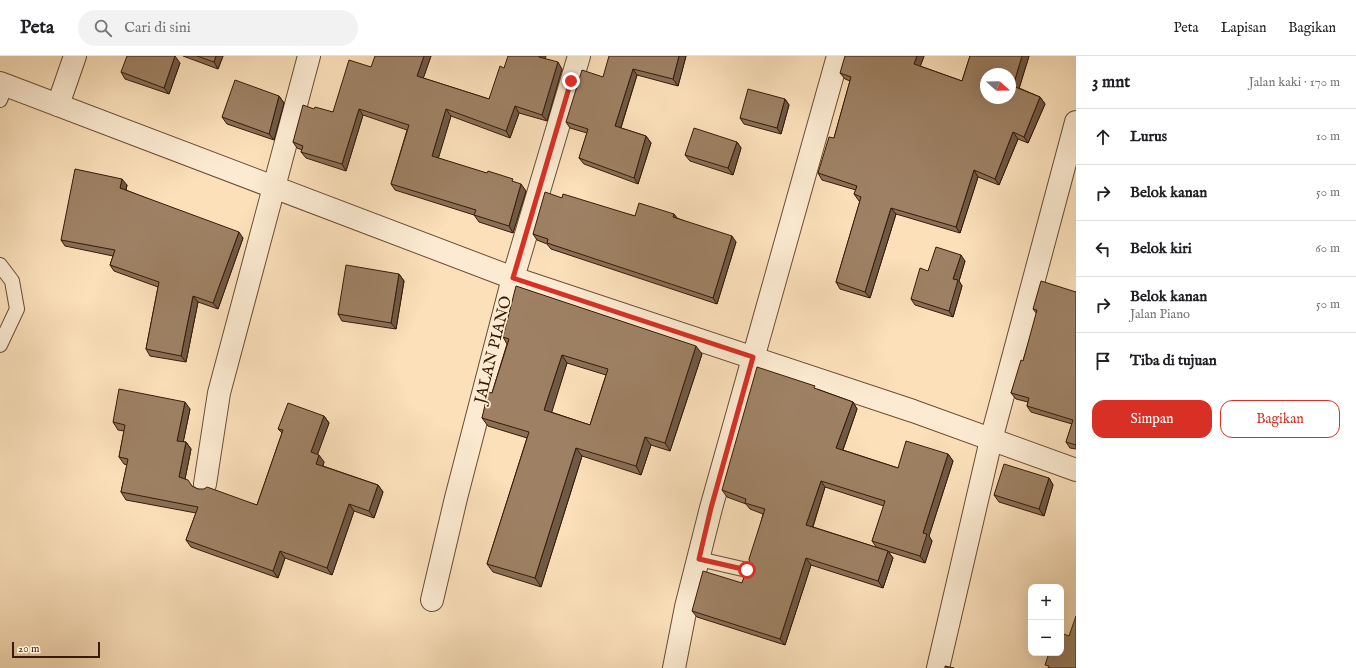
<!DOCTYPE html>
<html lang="id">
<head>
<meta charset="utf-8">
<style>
  :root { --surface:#fff; --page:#f2f2f2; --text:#202124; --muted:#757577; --line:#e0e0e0; --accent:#d93025 }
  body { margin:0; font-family:"IM FELL English",serif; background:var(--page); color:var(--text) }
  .controls { position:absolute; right:12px; bottom:12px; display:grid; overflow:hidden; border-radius:8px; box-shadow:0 4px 16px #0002 }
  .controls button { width:36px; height:36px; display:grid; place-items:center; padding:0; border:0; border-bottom:1px solid var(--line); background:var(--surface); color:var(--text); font:20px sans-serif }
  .compass { position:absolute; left:980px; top:12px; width:36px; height:36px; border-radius:50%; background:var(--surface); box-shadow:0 4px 16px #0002; rotate:110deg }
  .scale { position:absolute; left:12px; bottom:10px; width:88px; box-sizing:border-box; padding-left:4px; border:2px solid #391a06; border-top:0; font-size:11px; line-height:14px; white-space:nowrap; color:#391a06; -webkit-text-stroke:3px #fcebd2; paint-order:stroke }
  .stop { position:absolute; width:12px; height:12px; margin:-9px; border:3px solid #d93025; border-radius:50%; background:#fff }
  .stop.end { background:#d93025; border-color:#fff; box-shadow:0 1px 4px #0008 }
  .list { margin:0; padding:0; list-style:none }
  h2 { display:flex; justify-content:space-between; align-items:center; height:52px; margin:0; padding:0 16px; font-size:17px }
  h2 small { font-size:13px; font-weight:400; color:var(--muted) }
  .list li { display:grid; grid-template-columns:26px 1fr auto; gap:12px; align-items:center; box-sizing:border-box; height:56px; padding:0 16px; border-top:1px solid var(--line) }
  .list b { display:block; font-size:15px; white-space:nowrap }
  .list p { margin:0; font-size:13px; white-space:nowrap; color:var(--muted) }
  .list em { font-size:13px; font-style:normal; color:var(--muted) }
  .actions { display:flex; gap:8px; padding:12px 16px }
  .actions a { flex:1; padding:9px 0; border:1px solid var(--accent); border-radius:12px; text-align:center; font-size:14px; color:var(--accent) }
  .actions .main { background:var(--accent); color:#fff }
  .icon { flex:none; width:22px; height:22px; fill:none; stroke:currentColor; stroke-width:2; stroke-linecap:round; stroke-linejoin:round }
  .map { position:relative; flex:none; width:1076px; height:612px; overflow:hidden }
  header { display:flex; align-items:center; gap:24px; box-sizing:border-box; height:56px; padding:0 20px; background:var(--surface); border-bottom:1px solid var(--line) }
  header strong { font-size:19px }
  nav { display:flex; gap:22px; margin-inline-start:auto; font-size:14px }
  .search { width:280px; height:36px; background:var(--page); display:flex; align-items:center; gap:10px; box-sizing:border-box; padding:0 14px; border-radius:22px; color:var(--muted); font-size:15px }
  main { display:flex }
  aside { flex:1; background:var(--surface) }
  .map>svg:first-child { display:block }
</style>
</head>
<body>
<header>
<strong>Peta</strong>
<div class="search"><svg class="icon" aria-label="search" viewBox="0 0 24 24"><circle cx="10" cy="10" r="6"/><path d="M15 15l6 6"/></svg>Cari di sini</div>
<nav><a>Peta</a><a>Lapisan</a><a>Bagikan</a></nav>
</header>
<main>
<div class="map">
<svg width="1076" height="612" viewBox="0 0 1076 612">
  <rect width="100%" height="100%" fill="#fbe0ba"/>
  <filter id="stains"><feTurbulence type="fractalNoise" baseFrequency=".005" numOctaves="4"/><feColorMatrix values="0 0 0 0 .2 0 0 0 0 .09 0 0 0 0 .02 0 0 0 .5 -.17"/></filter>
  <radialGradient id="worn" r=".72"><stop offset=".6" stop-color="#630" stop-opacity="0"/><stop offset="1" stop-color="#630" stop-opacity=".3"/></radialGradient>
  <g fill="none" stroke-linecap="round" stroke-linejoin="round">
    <!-- service casing -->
    <g stroke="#6a4c33" stroke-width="16">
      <g id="service">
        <path d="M0,44L6,29"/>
        <path d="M0,209L12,225L17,253L0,289"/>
        <path d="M699,503L747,514"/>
      </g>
    </g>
    <!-- minor casing -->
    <g stroke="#6a4c33" stroke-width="24">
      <g id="minor">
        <path d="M0,27L513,222L913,355L1076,414"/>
        <path d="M58,49L75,0"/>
        <path d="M205,428L219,337L309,0"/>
        <path d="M432,544L456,442L513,222L579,0"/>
        <path d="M674,612L686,551L711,452L838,0"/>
        <path d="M938,612L991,384L1076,66"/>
      </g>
    </g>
    <!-- service -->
    <use href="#service" stroke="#fcebd2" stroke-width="14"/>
    <!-- minor -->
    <use href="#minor" stroke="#fcebd2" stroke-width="22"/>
  </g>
  <!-- wall -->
  <g fill="#886f56" stroke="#391a06" fill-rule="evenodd">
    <path d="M183,0H223L218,13Z"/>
    <path d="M431,0L423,22L489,43L504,12L545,3L562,13L547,65L519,57L510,82L451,60L438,102L515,127L526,135L513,177L479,166L474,159L395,134L391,128L407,74L363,59L346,115L306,102L301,96L302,94L297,92L293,86L314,53L333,56L371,11Z"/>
    <path d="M686,0L678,30L637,19L621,72L646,80L651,87L638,128L584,108L579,102L587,77L570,72L566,66L603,21Z"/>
    <path d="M924,0L920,10L962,25L970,0H1029L1019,32L1040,41L1045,48L1028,87L1018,83L999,129L978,121L960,177L896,158L870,242L840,233L836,226L860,145H859L854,138L856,134L822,124L818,117L834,82L850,25L845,23L840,17Z"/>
    <path d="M180,7L169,38L125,23L121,16Z"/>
    <path d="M279,40L284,47L274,84L227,68L222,61Z"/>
    <path d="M785,43L789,49L781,78L744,68L740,62Z"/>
    <path d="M737,86L741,92L733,119L690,105L685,99Z"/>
    <path d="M127,129L126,134L243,182L218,253L198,246L186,306L150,300L146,293L158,231L114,215L110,209L113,200L65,190L61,184Z"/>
    <path d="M562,142L635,160L674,158L677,162L736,186L717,248L551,193L547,188L537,184L533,178Z"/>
    <path d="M965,205L959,225L962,230L953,261L915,249L911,243L928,215Z"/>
    <path d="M399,218L404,225L396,273L342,265L338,258Z"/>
    <path d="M1076,236V393L1070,392L1066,386L1072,368L1031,356L1027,350L1028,346L1016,343L1011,337L1023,305L1037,258L1033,253Z"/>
    <path d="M503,281L702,298L670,395L651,389L641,419L582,400L541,531L493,516L487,508L527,382L488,370L482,362L492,337L507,288ZM567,307L606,319L590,369L551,356Z"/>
    <path d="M817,333L853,346L857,353L843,394L898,412L948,398L953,405L929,480L932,485L925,507L877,492L872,485L884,450L825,431L813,471L888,495L893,502L883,532L811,509L785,589L697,561L692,555L742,527L750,509L763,458L750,453L746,448L727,441L722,434Z"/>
    <path d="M190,353L183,386H186L191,393L185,423L193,431L198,433L257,449L282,377L278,373L324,360L329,367L317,398L324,406L323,410L378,429L383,436L374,462L354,455L332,519L285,502L278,522L191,491L186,484L196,457L126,444L121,436L127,409L124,408L119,401L124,375L118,374L113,366Z"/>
    <path d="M1049,422L1053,429L1044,460L999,446L994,439Z"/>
  </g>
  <!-- shaded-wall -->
  <g fill="#6f5a46" stroke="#391a06">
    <path d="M175,0L180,7L169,38L164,32Z"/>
    <path d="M216,0H223L218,13L214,6Z"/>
    <path d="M424,0H431L422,26L417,20Z"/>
    <path d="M539,0H546L544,7L539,1Z"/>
    <path d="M679,0H686L678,30L673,23Z"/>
    <path d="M917,0H924L919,14L914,8Z"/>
    <path d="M1022,0H1029L1018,36L1013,30Z"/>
    <path d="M558,6L562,13L547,65L542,59Z"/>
    <path d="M633,13L637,19L619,77L615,70Z"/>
    <path d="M279,40L284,47L274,84L269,78Z"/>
    <path d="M1040,41L1045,48L1028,87L1024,81Z"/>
    <path d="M785,43L789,49L781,78L777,72Z"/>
    <path d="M515,50L519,57L510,82L506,75Z"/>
    <path d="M359,53L363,59L346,115L342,108Z"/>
    <path d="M446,53L451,60L437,107L432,100Z"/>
    <path d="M1013,76L1018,83L999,129L995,123Z"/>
    <path d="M646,80L651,87L638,128L634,122Z"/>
    <path d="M737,86L741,92L733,119L728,112Z"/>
    <path d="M974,114L978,121L960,177L956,171Z"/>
    <path d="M122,123L127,129L125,139L120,132Z"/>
    <path d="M521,128L526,135L513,177L509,170Z"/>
    <path d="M891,152L896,158L870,242L865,236Z"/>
    <path d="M674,158L678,164L673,161Z"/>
    <path d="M239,176L243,182L218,253L213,247Z"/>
    <path d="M732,180L736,186L717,248L713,242Z"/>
    <path d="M961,199L965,205L959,225L962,230L953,261L949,255L953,223Z"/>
    <path d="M399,218L404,225L396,273L391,267Z"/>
    <path d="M193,240L198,246L186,306L181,300Z"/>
    <path d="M696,290L702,298L670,395L665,387Z"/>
    <path d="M562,299L567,307L550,362L544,354Z"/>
    <path d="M185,346L190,353L182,392L177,385Z"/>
    <path d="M853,346L857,353L841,399L836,392Z"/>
    <path d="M324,360L329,367L316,403L311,396Z"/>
    <path d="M645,381L651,389L641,419L636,410Z"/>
    <path d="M186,386L191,393L184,428L179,421Z"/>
    <path d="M576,392L582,400L541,531L535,522Z"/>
    <path d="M948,398L953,405L929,480L932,485L925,507L920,500L923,477Z"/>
    <path d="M319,399L324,406L321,415L316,408Z"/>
    <path d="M1049,422L1053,429L1044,460L1039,453Z"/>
    <path d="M821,425L825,431L811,476L806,469Z"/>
    <path d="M378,429L383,436L374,462L369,455Z"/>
    <path d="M349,448L354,455L332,519L327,512Z"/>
    <path d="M280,495L285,502L278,522L273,515Z"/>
    <path d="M888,495L893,502L883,532L878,525Z"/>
    <path d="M806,502L811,509L785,589L780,583Z"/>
  </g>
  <!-- building -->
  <g fill="#9e8164" stroke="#391a06" fill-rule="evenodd">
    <path d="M127,0H175L164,32L121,16Z"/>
    <path d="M197,0H216L214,6Z"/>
    <path d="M375,0H424L417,20L489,43L500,10L504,12L508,0H539V1L558,6L542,59L515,50L506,75L446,53L432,100L487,117L488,115L513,123L512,125L521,128L509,170L474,159L476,154L391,128L409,69L359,53L342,108L301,96L303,90L293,86L303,49L314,53L315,51L333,56L349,4L371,11Z"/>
    <path d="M609,0H679L673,23L633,13L615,70L646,80L634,122L579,102L588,73L566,66L582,14L603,21Z"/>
    <path d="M845,0H917L914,8L962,25L970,0H1022L1013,30L1040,41L1024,81L1013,76L995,123L974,114L956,171L891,152L865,236L836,226L861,141L854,138L857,130L818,117L829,81L834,82L851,21L840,17ZM986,18H1010V42H986Z"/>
    <path d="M235,24L279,40L269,78L222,61Z"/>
    <path d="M748,33L785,43L777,72L740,62Z"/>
    <path d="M694,72L737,86L728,112L685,99Z"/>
    <path d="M75,113L122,123L120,132L239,176L213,247L193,240L181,300L146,293L159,226L110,209L115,194L61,184Z"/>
    <path d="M545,136L562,142L563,138L635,160L639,147L674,158L673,161L732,180L713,242L547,187L548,183L533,178Z"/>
    <path d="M936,191L961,199L953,223L958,224L949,255L911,243L920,212L928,215Z"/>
    <path d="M346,209L399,218L391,267L338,258Z"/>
    <path d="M1041,225L1076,236V389L1066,386L1073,364L1027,350L1029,342L1011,337L1021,304L1023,305L1037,254L1033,253Z"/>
    <path d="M516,230L696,290L665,387L645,381L636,410L576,392L535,522L487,508L529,376L482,362L488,336L492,337L509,283L503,281ZM562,299L608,313L590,369L544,354Z"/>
    <path d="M757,311L815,330L814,332L853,346L836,392L898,412L906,385L948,398L923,477L927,478L920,500L872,485L885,445L821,425L806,469L888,495L878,525L806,502L780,583L692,555L703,515L742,527L746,515L750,509L749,503L765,453L745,447L746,443L722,434Z"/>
    <path d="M119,333L185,346L177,385L186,386L179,421L188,424L192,430L198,433H204L207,431L257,449L283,374L278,373L288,347L324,360L311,396L319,399L316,408L378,429L369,455L349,448L327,512L280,495L273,515L186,484L198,451L121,436L128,403L119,401L125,369L113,366Z"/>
    <path d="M1004,408L1049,422L1039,453L994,439Z"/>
    <path d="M1076,560V612H1048L1049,610L1045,609L1049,597H1061V577L1069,580Z"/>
    <path d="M945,610L954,612H945Z"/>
  </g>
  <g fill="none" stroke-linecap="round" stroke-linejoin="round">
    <!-- route -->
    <path stroke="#d93025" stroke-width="5" d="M571,25L513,222L753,301L711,452L699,503L747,514"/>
  </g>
  <g text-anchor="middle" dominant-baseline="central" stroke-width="3.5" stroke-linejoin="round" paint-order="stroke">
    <!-- street labels -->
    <g font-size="16" fill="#391a06" stroke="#fcebd2">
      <text transform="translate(494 294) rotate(-76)">JALAN PIANO</text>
    </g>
  </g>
  <rect width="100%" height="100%" filter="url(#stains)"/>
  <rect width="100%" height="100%" fill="url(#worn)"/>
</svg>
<div class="controls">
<button>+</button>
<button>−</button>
</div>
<svg class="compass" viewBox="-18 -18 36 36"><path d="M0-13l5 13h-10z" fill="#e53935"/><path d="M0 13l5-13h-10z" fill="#757577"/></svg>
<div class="scale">20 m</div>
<div class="stop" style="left:747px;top:514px"></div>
<div class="stop end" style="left:571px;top:25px"></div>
</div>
<aside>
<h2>3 mnt<small>Jalan kaki · 170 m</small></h2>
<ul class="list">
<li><svg class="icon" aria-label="ahead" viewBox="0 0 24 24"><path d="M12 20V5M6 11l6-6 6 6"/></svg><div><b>Lurus</b></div><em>10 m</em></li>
<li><svg class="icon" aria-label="right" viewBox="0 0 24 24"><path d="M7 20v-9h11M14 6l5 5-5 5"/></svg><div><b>Belok kanan</b></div><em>50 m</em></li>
<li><svg class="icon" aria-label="left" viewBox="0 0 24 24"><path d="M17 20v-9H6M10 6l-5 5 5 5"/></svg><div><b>Belok kiri</b></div><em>60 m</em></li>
<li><svg class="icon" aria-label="right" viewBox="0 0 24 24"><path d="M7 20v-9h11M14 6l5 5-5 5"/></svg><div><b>Belok kanan</b><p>Jalan Piano</p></div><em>50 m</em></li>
<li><svg class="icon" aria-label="arrive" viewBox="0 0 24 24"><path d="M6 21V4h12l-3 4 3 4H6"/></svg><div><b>Tiba di tujuan</b></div></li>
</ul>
<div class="actions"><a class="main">Simpan</a><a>Bagikan</a></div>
</aside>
</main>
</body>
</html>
